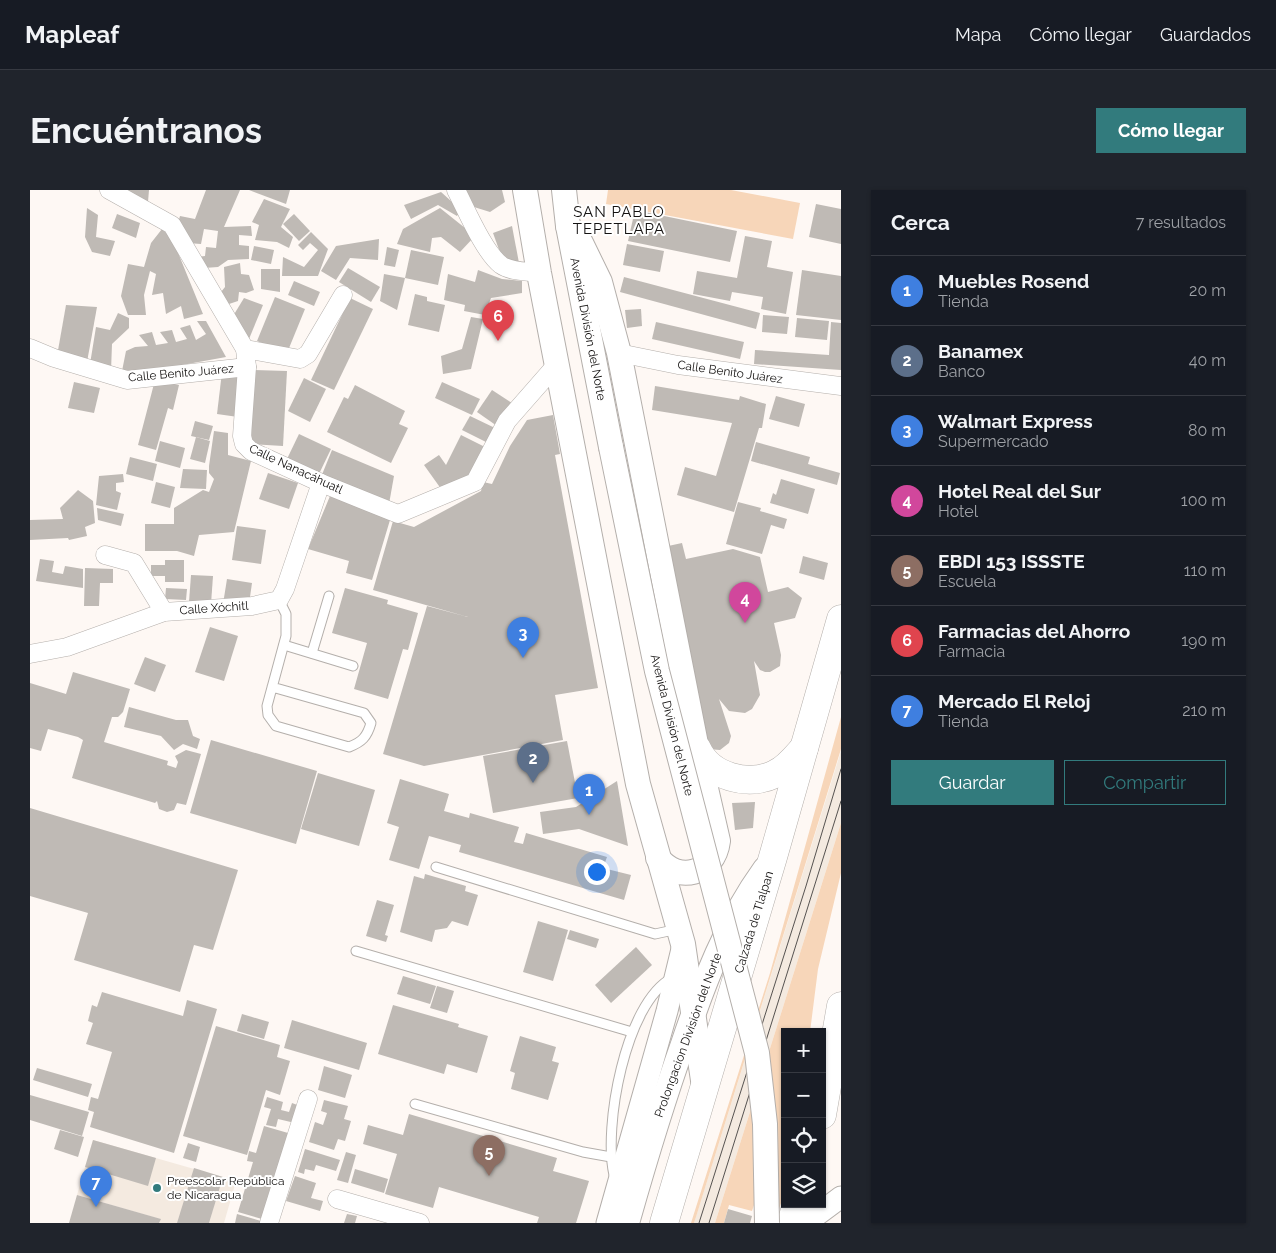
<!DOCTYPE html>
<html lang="es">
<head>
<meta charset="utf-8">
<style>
  :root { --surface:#171b24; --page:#20242c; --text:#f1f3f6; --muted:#9ea1a6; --line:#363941; --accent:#327b7d }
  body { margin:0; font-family:Raleway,sans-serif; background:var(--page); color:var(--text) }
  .controls { position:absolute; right:15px; bottom:15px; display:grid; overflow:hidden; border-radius:0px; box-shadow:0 1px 4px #0004 }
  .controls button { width:45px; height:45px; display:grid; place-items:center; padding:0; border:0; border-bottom:1px solid var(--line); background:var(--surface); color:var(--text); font:25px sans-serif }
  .you { position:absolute; left:566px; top:681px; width:18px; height:18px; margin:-12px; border:4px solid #fff; border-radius:50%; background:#1a73e8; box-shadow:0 0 0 8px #1a73e833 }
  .badge { display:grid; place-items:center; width:32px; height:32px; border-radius:50%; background:var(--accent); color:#fff; font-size:16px; font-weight:700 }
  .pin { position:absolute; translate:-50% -41px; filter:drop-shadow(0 1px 2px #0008) }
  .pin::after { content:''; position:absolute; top:26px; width:18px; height:15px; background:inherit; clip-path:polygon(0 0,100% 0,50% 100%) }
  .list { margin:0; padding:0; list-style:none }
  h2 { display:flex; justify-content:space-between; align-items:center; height:65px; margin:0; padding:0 20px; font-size:21px }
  h2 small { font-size:16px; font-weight:400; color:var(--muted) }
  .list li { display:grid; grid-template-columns:32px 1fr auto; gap:15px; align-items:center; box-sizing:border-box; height:70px; padding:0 20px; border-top:1px solid var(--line) }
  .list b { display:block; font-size:19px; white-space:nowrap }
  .list p { margin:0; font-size:16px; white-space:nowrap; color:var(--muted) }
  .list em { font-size:16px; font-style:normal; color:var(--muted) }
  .actions { display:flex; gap:10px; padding:15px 20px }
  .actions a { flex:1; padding:11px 0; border:1px solid var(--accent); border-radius:0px; text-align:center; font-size:18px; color:var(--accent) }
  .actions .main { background:var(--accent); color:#fff }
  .icon { flex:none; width:28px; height:28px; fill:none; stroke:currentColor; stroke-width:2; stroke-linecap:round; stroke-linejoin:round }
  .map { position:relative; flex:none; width:811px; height:1033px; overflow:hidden; border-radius:0px }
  header { display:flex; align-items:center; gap:30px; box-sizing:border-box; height:70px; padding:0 25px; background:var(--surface); border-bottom:1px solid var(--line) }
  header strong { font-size:24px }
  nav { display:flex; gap:28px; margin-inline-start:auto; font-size:18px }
  .intro { display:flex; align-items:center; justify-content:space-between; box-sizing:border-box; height:120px; padding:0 30px }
  h1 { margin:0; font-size:35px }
  .button { padding:12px 22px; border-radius:0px; background:var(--accent); color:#fff; font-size:18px; font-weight:700 }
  main { display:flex; gap:30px; padding:0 30px }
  aside { flex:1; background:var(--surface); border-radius:0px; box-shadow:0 1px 4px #0004 }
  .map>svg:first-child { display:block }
</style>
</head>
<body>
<header>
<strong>Mapleaf</strong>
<nav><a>Mapa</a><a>Cómo llegar</a><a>Guardados</a></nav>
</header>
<div class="intro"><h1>Encuéntranos</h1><a class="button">Cómo llegar</a></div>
<main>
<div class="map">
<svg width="811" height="1033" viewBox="0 0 811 1033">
  <rect width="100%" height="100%" fill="#fef8f4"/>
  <!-- built -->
  <g fill="#f4eae0">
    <path d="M811,561V633L685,1033H664Z"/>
    <path d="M63,950L206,991L194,1033H129L130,1029L47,1005Z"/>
  </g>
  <!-- green -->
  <g fill="#f7d6b9">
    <path d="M578,0H701L770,13L763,49L576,14Z"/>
    <path d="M811,527V559L666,1027L664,1033H661L740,783Z"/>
    <path d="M811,633V683L788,779L780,842H755V1001L749,1019L725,1012L722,1021L699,1015L694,1033H685Z"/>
  </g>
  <!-- building -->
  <g fill="#bfbab5">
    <path d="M91,0H119L118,12Z"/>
    <path d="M176,0H210L194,37L221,36L222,46L209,45V55L219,56V69L198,70L188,77L174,78L167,67L175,66L176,57L186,58L188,41L174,39L171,54L157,53L147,36L150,26L165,29Z"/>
    <path d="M219,0H260L256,14Z"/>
    <path d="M435,0H472L475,12L460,22L444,17Z"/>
    <path d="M411,2L431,20L427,26L408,15L381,29L374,15Z"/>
    <path d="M234,9L260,19L251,37L263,47L259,58L247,52L225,50L229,35L222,32Z"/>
    <path d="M786,14L811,19V54L779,47Z"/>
    <path d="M57,18L68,25L66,47L85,51L80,66L62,62L55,47Z"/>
    <path d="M410,18L445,46L430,62L411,47L402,48L400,62L367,54L373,39Z"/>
    <path d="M605,20L707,41L700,72L598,51Z"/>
    <path d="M87,24L110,33L106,48L82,38Z"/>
    <path d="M264,24L280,41L269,51L253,34Z"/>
    <path d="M482,36L489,73L472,68L463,43Z"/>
    <path d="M132,39L142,48L173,124L154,129L151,116L136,124L133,103L122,105L126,84L120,81L114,105L116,125H98L91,106L98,74L114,77L121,53Z"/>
    <path d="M281,42L298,59L288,86H252L253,67L274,77L288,60L280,53L273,60L268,55Z"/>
    <path d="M715,46L742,51L737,77L763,82L756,124L731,119L733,107L702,102L700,111L663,104L667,81L707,88Z"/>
    <path d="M349,49L348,70L320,68L306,90L291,81L306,56Z"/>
    <path d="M597,54L634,61L630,82L593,75Z"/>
    <path d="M224,56L244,60L241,74L221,70Z"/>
    <path d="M357,57L369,60L365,77L354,75Z"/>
    <path d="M381,60L414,67L408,95L375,88L367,120L350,111L354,84L375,88Z"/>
    <path d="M210,73L211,84L219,85L224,100L216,103L209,102L208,111L199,114L197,120L191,102L195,97L194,77Z"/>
    <path d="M318,78L350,97L341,112L309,92Z"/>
    <path d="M231,79H250V102L231,99Z"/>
    <path d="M448,80L472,89L492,91V103L461,108L455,125L434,121L435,115L414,110L418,84L445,92Z"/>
    <path d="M772,80L811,86V130L766,125Z"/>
    <path d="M594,87L730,123L726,139L590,102Z"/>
    <path d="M264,91L290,102L284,116L258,105Z"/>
    <path d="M385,104L397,107V111L415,115L409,142L378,135Z"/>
    <path d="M245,107L275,119L257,163L227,151Z"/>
    <path d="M214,108L233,115L219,149L200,131Z"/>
    <path d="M320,108L343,119L304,200L281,190Z"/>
    <path d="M36,115L67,117L57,172L27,166Z"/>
    <path d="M611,119L612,136L597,138L595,120Z"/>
    <path d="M88,123L99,128V138L82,154L81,181L60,174L66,137L80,140Z"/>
    <path d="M733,125L759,127L757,144L732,142Z"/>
    <path d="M441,127L453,129L441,179L413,184L411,166L432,159Z"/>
    <path d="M767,128L799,131L797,150L765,147Z"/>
    <path d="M167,131H176L196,167L108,183L92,181L96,161L105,157L118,156L109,145L122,142L126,155L138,153L130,142L142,140L146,152L157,149L150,138L160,135L166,150L176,144Z"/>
    <path d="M626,132L714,152L710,169L622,149Z"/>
    <path d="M801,132L811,133V180L724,174L725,160L799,165Z"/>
    <path d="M224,180L257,181L253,256L221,254Z"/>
    <path d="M192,182L214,185L208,227L187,224Z"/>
    <path d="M274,188L296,199L280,232L258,221Z"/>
    <path d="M125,190L149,195L143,220L138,218L126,260L108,255Z"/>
    <path d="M44,192L70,198L64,223L38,218Z"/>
    <path d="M412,192L450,209L442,225L405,208Z"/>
    <path d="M325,195L375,221L369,234L378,238L361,273L297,242L314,207L318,209Z"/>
    <path d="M625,196L709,210L710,206L736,214L732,238H729L704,322L647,305L655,277L686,286L702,233L622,220Z"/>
    <path d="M462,200L482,213L467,236L447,222Z"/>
    <path d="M746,206L775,214L769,237L739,229Z"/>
    <path d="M523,225L530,264L525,265L568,498L525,505L533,550L394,576L353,564L397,416L438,427L343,400L363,331L384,337L451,301L453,292L462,294L480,256L497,230Z"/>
    <path d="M440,226L465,238L458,253L432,240Z"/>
    <path d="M165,231L183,236L179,250L161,246Z"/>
    <path d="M184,241L198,243V265L221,271L204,342L169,345L164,366L147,361H115V334H144V318L173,300L179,302L184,289L179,283V276Z"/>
    <path d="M269,244L301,259L288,286L256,271Z"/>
    <path d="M431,245L455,257L438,292L414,303L394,275L409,265L416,275Z"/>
    <path d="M166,247L180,251L175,273L160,269Z"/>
    <path d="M130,251L155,258L150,278L125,271Z"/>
    <path d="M726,252L780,267L778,274L810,283L807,295L721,271Z"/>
    <path d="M302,260L364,286L359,314L291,287Z"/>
    <path d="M100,267L127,274L123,291L96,284Z"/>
    <path d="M153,279L177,280L176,299L150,298Z"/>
    <path d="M238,283L268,293L259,319L229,309Z"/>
    <path d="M93,284L94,292L86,293V301L91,303L87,320L66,315L69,286Z"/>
    <path d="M751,289L785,299L778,324L740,313L743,303L746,305Z"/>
    <path d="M126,292L145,297L140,318L121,313Z"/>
    <path d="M48,300L63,311L65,333L55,337L57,346L39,350L38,348L0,350V330L33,329L30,318Z"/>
    <path d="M300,306L360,330L342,390L316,383L319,371L278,359Z"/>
    <path d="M708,312L731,318L730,321L757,329L754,339L741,335L732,364L696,354Z"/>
    <path d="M67,318L94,324L91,336L68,330Z"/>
    <path d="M207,336L236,340L231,374L202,370Z"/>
    <path d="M652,353L656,369L703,359L730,367L738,402L758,397L772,408L765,428L744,433L751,465L750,476L740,482H735L730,480L724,471L730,505L722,519L715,523L699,521L689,509L701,546L699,553L690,560L678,559L629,358Z"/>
    <path d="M773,366L798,373L794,390L769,383Z"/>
    <path d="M10,369L24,371L22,382L33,384L35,376L53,379V398L6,391Z"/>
    <path d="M135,370H154V392H135V386H121V375H135Z"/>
    <path d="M55,378L83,379V393H70L69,416H54Z"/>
    <path d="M161,385L183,386L181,414L159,412Z"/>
    <path d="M197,389L222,393L219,414H193Z"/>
    <path d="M136,398L157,399L156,410L135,409Z"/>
    <path d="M315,398L358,410L357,414L388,423L378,460L373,459L358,509L324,499L337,453L302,443Z"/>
    <path d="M180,437L208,446L194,491L165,482Z"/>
    <path d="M115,467L136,475L125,502L104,494Z"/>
    <path d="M43,482L100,499L93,522L88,527H82L74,552L138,571L137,575L146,578L148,572L145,566L156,560L171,564L156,615L147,613L144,620L137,622L129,619L127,611L125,613L42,588L53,550L48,547L18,539L11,561L0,558V493L36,504Z"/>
    <path d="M99,517L146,530H158L163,546L170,549L167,559L153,554L144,560L131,546L94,537Z"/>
    <path d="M181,550L287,581L266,654L160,623Z"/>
    <path d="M537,551L548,608L463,623L453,566Z"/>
    <path d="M288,583L345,600L329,656L271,639Z"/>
    <path d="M370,589L419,604L414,621L439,628L440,623L489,637L484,652L493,654L496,643L577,667L573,678L601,685L594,710L429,662L431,655L399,646L389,679L359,670L369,637L357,633Z"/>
    <path d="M587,591L598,656L549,639L513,644L510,622L546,617Z"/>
    <path d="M725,612L723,638L705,640L702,613Z"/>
    <path d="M0,618L208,680L183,760L164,755L150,802L44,770L58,723L0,706Z"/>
    <path d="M395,684L436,696L435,701L448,705L438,736L422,731L417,738L405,740L402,752L370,742L384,686L394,689Z"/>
    <path d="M347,710L364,715L355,745L358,746L356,752L336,746Z"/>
    <path d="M508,731L538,740L523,791L493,782Z"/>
    <path d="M540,740L569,749L566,758L537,749Z"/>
    <path d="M606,757L622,775L581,813L565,795Z"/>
    <path d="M373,786L406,796L400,814L367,804Z"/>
    <path d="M407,796L424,801L417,823L400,818Z"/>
    <path d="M72,802L153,826L157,810L187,819L144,963L60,937L64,922L58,920L61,907L68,909L82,862L56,854L63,833L58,831L62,815L67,817Z"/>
    <path d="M363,815L429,834L428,837L458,846L447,883L417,874L414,884L348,864Z"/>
    <path d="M212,824L239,832L234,849L207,841Z"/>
    <path d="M262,830L337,853L329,880L254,858Z"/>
    <path d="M186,836L250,855L247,867L260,871L250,905L236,900L217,965L153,946Z"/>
    <path d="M490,846L526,857L522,871L529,873L518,910L481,899L485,883L480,881Z"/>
    <path d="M294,876L322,885L315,908L288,900Z"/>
    <path d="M7,878L62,894L58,907L3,890Z"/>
    <path d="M0,905L59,922L52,946L0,930Z"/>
    <path d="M237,907L253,912L251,920L259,922L262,913L270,916L265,933L248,929L246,937L236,935L241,919L234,917Z"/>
    <path d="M294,910L318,916L314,929L321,931L315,951L308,949L304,960L279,952L285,932L293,935L297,923L291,921Z"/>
    <path d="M379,924L527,968L523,981L559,991L546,1033H507L509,1027L409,997L403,1018L355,1004L367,964L333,954L338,935L373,945Z"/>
    <path d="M234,936L258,943L232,1029L208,1022L223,972L217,971L219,961L226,963Z"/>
    <path d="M30,940L54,947L48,967L24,959Z"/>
    <path d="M63,950L126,968L118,996L55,977Z"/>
    <path d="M158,953L170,957L166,972L153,968Z"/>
    <path d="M275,959L310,970L306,981L286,975L284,981L275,979L274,984L268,982Z"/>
    <path d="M316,962L326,965L318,993L307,990Z"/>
    <path d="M164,978L193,987L179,1033H147Z"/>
    <path d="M325,979L358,989L354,1003L321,993Z"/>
    <path d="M265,986L286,993L281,1008L293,1011L290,1021L256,1011Z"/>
    <path d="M47,1005L131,1029L129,1033H39Z"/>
    <path d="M698,1019L722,1026L720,1033H694Z"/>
    <path d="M207,1024L231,1031V1033H205Z"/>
    <path d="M317,1024L327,1026L325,1033H314Z"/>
  </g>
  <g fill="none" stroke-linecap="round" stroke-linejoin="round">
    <!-- service casing -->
    <g stroke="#b4afab" stroke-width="11">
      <g id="service">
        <path d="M254,455L323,476"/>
        <path d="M282,463L299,406"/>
        <path d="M242,497L334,523L341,533C337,547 332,552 319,557L246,536L238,525L237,516L256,446V424L249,410"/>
        <path d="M406,677L625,744L648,739"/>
        <path d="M326,761L602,842"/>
        <path d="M385,914L553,962L581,967"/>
        <path d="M584,985C573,938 595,813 642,788"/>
      </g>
    </g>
    <!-- minor casing -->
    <g stroke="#b4afab" stroke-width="19">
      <g id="minor">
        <path d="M79,0L142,35L215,159L217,177L212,246L214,254L221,261L291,293L368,324L445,292L477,231L527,174"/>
        <path d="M426,0C436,19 454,62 471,75C481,82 497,81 509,83"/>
        <path d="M0,158L24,168L97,190L217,177"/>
        <path d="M215,159L270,169L278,164L313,105"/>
        <path d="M589,163L648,175L811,196"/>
        <path d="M75,365L104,373L134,422"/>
        <path d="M0,464L37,457L134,422L222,416L249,410L255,399L291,293"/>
        <path d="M307,1009L390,1033"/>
        <path d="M239,1033L278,909"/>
      </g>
    </g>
    <!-- tertiary casing -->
    <g stroke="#b4afab" stroke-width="23">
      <g id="tertiary">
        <path d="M577,1033L637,821L652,759"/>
        <path d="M769,1033L787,1025L811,1007"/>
      </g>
    </g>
    <!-- secondary casing -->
    <g stroke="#b4afab" stroke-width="26">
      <g id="secondary">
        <path d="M495,0L509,83L608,594L653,754L674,897"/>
        <path d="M534,0L538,36L581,257"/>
        <path d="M538,36L551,53L570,92L589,163L667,559L688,651C684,684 648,694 628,668"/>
        <path d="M597,1033C614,973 632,913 653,854C674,792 696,733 735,679"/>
      </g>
    </g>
    <!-- trunk casing -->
    <g stroke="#b4afab" stroke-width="29">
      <g id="trunk">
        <path d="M667,559C680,587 718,597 745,584C757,579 766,567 774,558"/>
        <path d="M792,925L811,816"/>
        <path d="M634,1033L743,667L811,429"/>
        <path d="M761,1033L767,1014"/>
      </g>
    </g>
    <!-- service -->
    <use href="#service" stroke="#fff" stroke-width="9"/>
    <!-- minor -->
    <use href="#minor" stroke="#fff" stroke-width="18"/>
    <!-- tertiary -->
    <use href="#tertiary" stroke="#fff" stroke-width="21"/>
    <!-- secondary -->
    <use href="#secondary" stroke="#fff" stroke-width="24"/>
    <!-- trunk -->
    <use href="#trunk" stroke="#fff" stroke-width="28"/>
    <!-- tram -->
    <g stroke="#555250" stroke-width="1">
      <path d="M669,1033L776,696L811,579"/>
      <path d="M679,1033L811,611"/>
    </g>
    <!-- secondary-bridge casing -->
    <g stroke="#b4afab" stroke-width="26" stroke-linecap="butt">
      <path id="secondary-bridge" d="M581,257L627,481L727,863L735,934L737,1033"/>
    </g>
    <!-- secondary-bridge -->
    <use href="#secondary-bridge" stroke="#fff" stroke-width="24"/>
  </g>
  <!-- markers -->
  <circle fill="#327b7d" stroke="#fff" stroke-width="2" cx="127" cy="998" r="5"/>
  <g text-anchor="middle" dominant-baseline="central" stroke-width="4" stroke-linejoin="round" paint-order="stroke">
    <!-- street labels -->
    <g font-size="12" fill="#141211" stroke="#fff">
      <text transform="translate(558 139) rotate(79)">Avenida División del Norte</text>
      <text transform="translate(700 182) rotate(8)">Calle Benito Juárez</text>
      <text transform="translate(151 183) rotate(-5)">Calle Benito Juárez</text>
      <text transform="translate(266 279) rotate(25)">Calle Nanacáhuatl</text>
      <text transform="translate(184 418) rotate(-4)">Calle Xóchitl</text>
      <text transform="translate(642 535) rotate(76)">Avenida División del Norte</text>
      <text transform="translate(724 732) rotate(-73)">Calzada de Tlalpan</text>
      <text transform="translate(658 845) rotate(-70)">Prolongacion División del Norte</text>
    </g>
    <!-- poi labels -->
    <g font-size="12" fill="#141211" stroke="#fff" text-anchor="start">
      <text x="137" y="991">Preescolar República<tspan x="137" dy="14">de Nicaragua</tspan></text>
    </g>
    <!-- quarter labels -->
    <g font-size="15" letter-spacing="1" fill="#141211" stroke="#fff">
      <text x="589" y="22">SAN PABLO<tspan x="589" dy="17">TEPETLAPA</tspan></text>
    </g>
  </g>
</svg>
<div class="controls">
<button>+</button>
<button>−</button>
<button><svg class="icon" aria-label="locate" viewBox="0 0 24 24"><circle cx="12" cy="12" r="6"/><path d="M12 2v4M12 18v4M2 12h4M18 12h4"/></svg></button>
<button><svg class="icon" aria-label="layers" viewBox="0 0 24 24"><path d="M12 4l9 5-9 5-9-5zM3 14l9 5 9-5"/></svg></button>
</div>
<div class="you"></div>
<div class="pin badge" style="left:559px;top:625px;background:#3f7fe0">1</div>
<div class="pin badge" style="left:503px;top:593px;background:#5c6f8a">2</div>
<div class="pin badge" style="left:493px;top:468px;background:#3f7fe0">3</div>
<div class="pin badge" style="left:715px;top:433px;background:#d1479c">4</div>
<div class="pin badge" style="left:459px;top:986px;background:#8d6e63">5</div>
<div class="pin badge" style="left:468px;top:151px;background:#e0444e">6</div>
<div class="pin badge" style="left:66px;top:1017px;background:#3f7fe0">7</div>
</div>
<aside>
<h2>Cerca<small>7 resultados</small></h2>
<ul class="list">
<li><span class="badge" style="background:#3f7fe0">1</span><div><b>Muebles Rosend</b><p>Tienda</p></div><em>20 m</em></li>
<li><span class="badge" style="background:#5c6f8a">2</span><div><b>Banamex</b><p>Banco</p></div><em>40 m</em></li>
<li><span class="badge" style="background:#3f7fe0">3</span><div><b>Walmart Express</b><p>Supermercado</p></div><em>80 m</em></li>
<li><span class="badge" style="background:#d1479c">4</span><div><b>Hotel Real del Sur</b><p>Hotel</p></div><em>100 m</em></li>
<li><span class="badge" style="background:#8d6e63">5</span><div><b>EBDI 153 ISSSTE</b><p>Escuela</p></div><em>110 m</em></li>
<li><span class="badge" style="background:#e0444e">6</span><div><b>Farmacias del Ahorro</b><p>Farmacia</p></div><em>190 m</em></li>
<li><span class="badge" style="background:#3f7fe0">7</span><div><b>Mercado El Reloj</b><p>Tienda</p></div><em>210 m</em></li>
</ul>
<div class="actions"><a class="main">Guardar</a><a>Compartir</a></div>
</aside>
</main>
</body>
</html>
